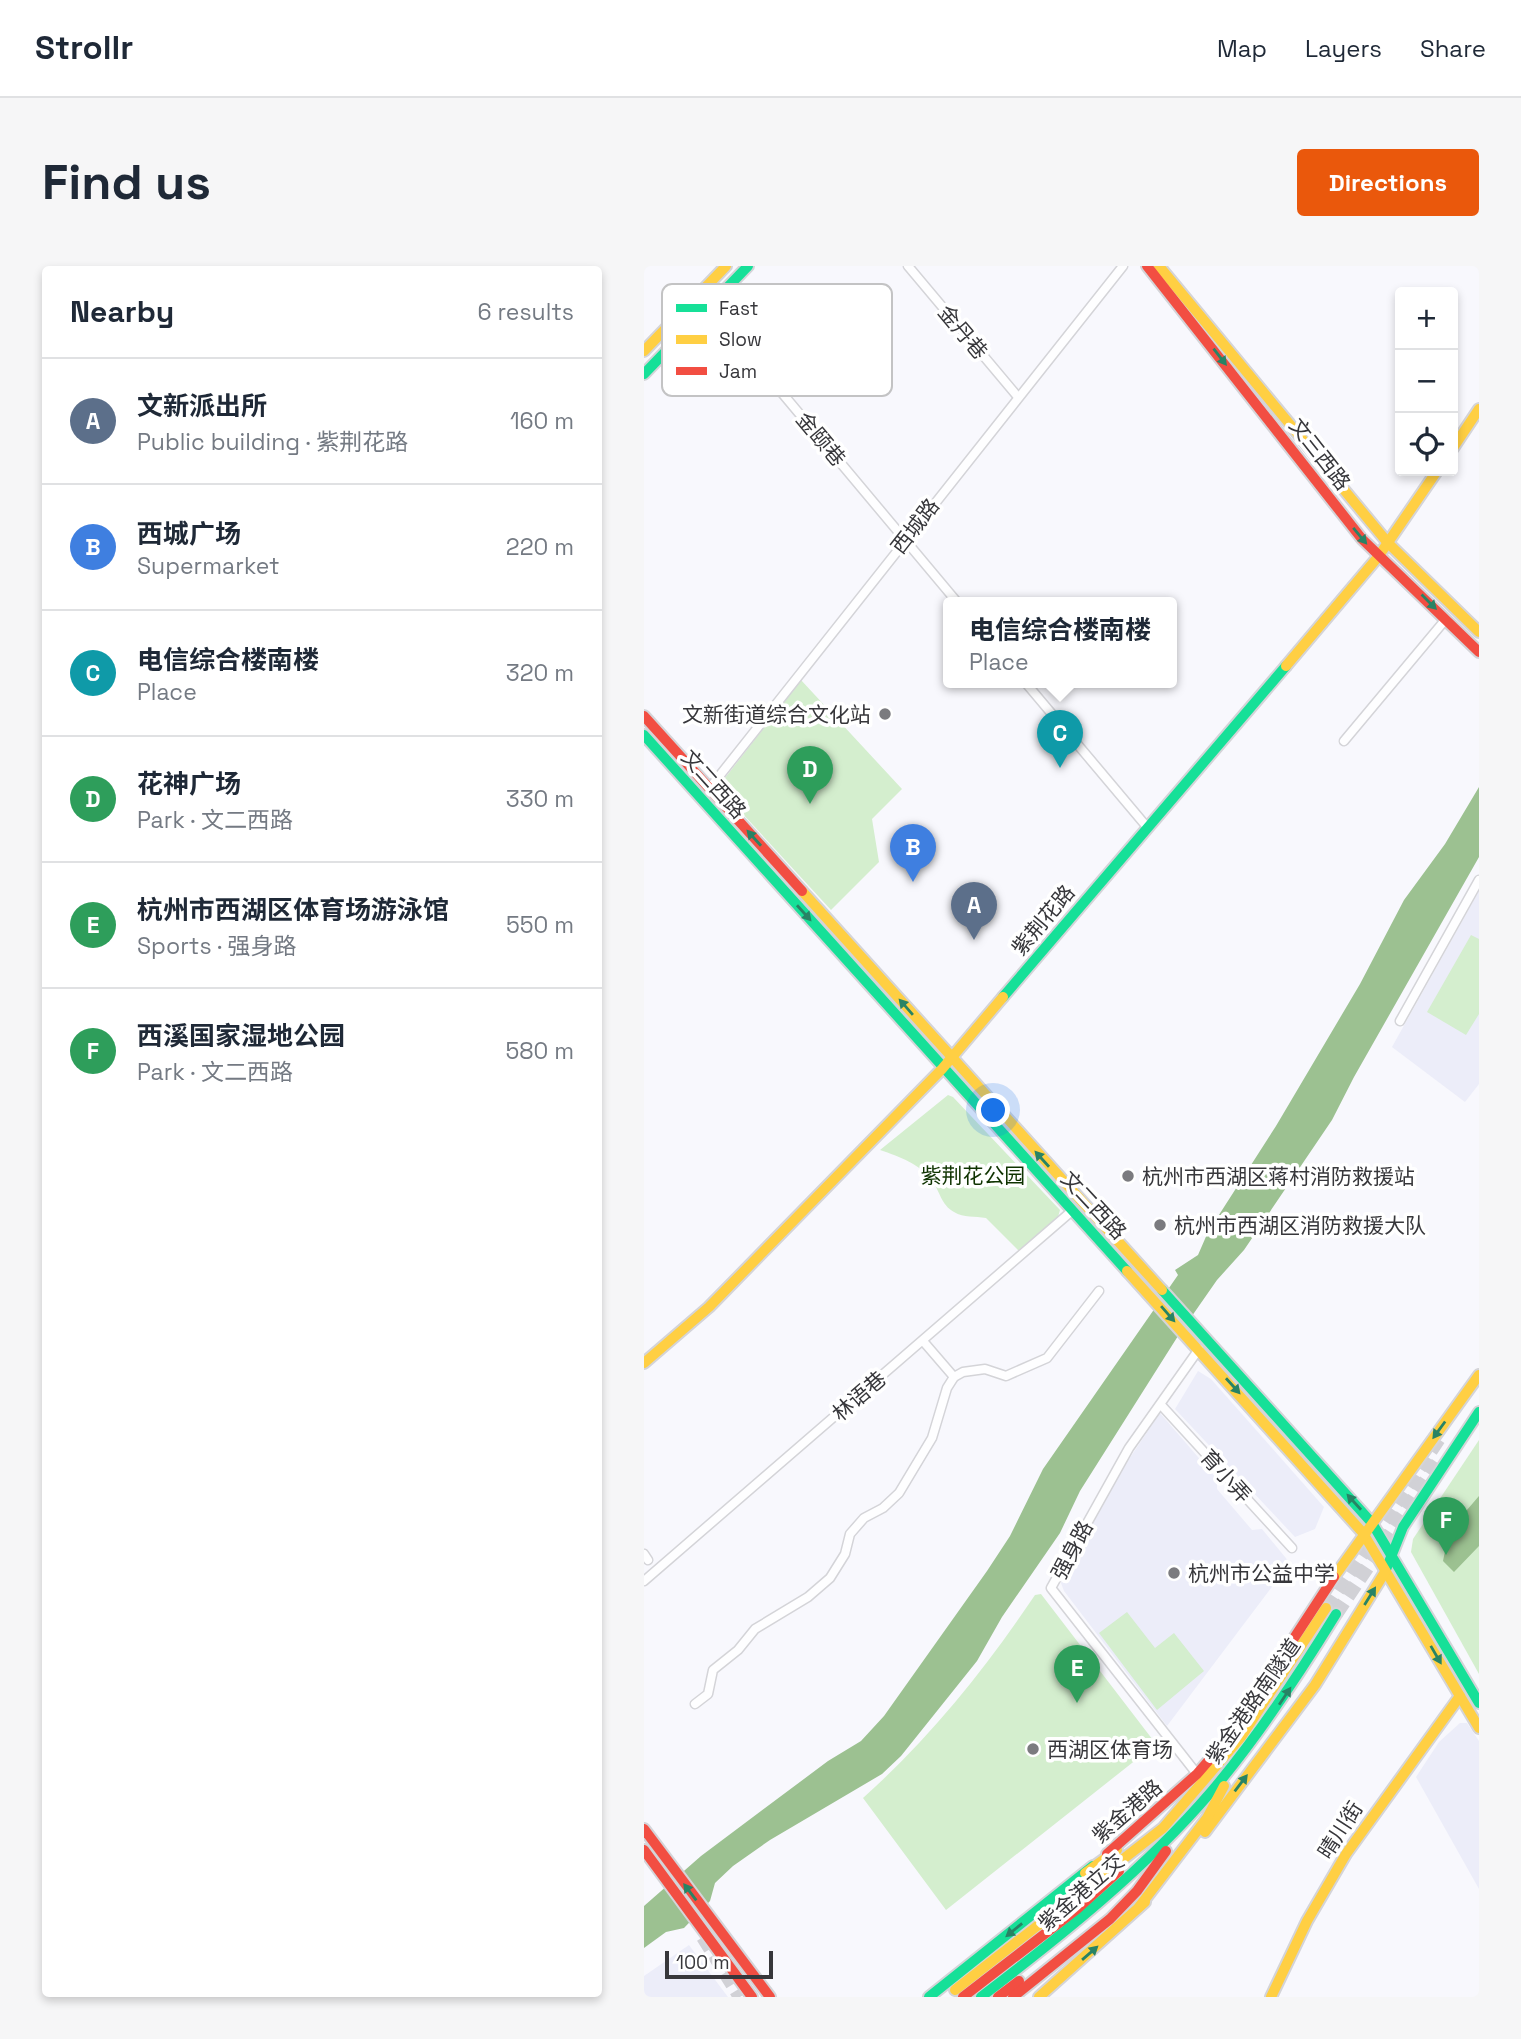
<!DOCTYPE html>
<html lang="en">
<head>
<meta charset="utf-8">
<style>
  :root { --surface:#fff; --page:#f6f6f7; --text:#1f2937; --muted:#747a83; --line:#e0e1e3; --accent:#ea580c }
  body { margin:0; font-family:"Space Grotesk","Noto Sans SC",sans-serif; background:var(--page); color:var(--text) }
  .controls { position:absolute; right:21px; top:21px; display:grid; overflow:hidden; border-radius:7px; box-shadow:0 4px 10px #0003 }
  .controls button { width:63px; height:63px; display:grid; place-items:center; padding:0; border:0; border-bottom:2px solid var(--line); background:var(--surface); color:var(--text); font:35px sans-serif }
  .scale { position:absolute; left:21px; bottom:18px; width:108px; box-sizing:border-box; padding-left:7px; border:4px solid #37373b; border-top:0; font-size:19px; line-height:24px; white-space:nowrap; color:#37373b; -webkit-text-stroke:5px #fff; paint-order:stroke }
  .you { position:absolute; left:350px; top:845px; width:24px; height:24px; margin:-18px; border:5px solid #fff; border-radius:50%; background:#1a73e8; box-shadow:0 0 0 10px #1a73e833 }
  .badge { display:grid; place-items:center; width:46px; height:46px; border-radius:50%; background:var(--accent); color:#fff; font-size:23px; font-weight:700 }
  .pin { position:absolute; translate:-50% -58px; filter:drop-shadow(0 2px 4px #0008) }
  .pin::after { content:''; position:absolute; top:37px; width:24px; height:21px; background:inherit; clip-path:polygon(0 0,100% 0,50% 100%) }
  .popup { position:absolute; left:299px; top:331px; width:234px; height:91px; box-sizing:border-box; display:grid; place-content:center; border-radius:7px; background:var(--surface); filter:drop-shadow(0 2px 5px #0005); font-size:23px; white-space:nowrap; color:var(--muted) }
  .popup b { font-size:26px; color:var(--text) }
  .popup::after { content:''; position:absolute; left:50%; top:100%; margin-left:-14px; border:14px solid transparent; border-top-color:var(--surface) }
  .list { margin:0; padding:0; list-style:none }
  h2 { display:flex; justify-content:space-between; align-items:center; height:91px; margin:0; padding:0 28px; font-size:30px }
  h2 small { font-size:23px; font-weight:400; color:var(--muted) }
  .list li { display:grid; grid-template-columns:46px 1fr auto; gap:21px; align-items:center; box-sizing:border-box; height:126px; padding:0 28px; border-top:2px solid var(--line) }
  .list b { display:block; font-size:26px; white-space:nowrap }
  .list p { margin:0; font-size:23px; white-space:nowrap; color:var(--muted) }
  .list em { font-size:23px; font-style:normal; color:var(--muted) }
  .icon { flex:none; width:38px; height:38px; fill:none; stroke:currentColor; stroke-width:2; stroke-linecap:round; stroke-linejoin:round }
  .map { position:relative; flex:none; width:835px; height:1731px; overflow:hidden; border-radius:7px }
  header { display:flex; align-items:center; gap:42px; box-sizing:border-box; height:98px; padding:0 35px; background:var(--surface); border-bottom:2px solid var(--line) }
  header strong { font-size:33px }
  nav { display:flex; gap:38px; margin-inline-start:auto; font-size:24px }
  .intro { display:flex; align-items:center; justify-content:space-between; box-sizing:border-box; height:168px; padding:0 42px }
  h1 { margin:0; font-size:49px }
  .button { padding:18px 32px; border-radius:7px; background:var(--accent); color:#fff; font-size:24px; font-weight:700 }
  main { display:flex; gap:42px; padding:0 42px }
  aside { flex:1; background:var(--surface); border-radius:7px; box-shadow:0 4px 10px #0003 }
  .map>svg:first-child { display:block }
</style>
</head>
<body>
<header>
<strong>Strollr</strong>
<nav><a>Map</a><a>Layers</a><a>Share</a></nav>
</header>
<div class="intro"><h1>Find us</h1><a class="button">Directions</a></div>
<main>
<aside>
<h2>Nearby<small>6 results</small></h2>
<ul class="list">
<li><span class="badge" style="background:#5c6f8a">A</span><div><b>文新派出所</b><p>Public building · 紫荆花路</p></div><em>160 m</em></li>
<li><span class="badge" style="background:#3f7fe0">B</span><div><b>西城广场</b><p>Supermarket</p></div><em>220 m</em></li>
<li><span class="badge" style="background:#0f9aa8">C</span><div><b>电信综合楼南楼</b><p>Place</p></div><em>320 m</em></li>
<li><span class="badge" style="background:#2e9e5b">D</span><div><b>花神广场</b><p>Park · 文二西路</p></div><em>330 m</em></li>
<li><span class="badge" style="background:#2e9e5b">E</span><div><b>杭州市西湖区体育场游泳馆</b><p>Sports · 强身路</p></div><em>550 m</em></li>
<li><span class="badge" style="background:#2e9e5b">F</span><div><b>西溪国家湿地公园</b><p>Park · 文二西路</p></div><em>580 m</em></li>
</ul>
</aside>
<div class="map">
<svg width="835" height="1731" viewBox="0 0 835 1731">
  <rect width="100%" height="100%" fill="#f8f8fd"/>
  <!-- built -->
  <g fill="#ecedf9">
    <path d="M835,625V818L821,836L748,781Z"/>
    <path d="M554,1105L567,1113L680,1241L671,1263L651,1271L531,1143Z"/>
    <path d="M516,1147L573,1213V1223L608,1264L618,1263L646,1297L523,1460L420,1325L417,1317L463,1226Z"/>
    <path d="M816,1457H823L835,1475V1623L772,1511L795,1476Z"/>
    <path d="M45,1679L84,1731H0V1710Z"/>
  </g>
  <!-- green -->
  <g fill="#d4eece">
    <path d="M157,414L258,523L228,553L235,596L187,644L74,521Z"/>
    <path d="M827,669L835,673V748L822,769L783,746Z"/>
    <path d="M304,829L309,831L416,944L414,951L375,985L342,952C331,950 320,952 310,946C297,939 296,925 288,915C275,897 256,891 236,884Z"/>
    <path d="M835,1174V1408L767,1286L769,1273Z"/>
    <path d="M397,1328L512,1478L302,1644L219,1532C286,1472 341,1403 391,1329Z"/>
    <path d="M483,1346L511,1382L530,1367L560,1405L513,1444L455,1367Z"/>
  </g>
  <!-- water -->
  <g fill="#9cc191">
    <path d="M835,521V591L710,811L688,854L600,984L573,1014L534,1070L436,1225L416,1267L358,1351L333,1395L257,1490L238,1508L126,1574L89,1600L71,1617L66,1635L40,1662L22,1666L0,1682V1640L57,1590L184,1495L217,1475L240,1450L343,1305L366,1270L399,1203L534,1009L531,1004L554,989L564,966L632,860L716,718L760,634L801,578Z"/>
    <path d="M835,1230V1280L810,1306L799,1295L802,1280L798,1273Z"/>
  </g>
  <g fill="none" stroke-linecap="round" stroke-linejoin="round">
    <!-- highway-tunnel -->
    <g stroke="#d1d1d6" stroke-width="14" stroke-dasharray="14 7" stroke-linecap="butt">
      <path d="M682,1342L798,1168"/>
      <path d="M692,1348L797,1192"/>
      <path d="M59,1671L96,1731"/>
    </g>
    <!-- street casing -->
    <g stroke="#d4d4d8" stroke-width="11">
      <g id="street">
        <path d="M264,0L374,131"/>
        <path d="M66,41L313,336"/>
        <path d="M381,416L503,561"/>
        <path d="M700,475L802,353"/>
        <path d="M65,523L479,0"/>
        <path d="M756,755L835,614"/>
        <path d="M279,1075L310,1111"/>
        <path d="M517,1139L648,1282"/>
        <path d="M0,1288L4,1294"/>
        <path d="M0,1315L429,944"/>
        <path d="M51,1438L64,1428L69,1404L94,1384L111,1363L164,1331L186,1312L201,1288L206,1268L220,1252L239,1242L255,1227L288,1172L303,1122L310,1111L319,1106L341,1103L362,1110L403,1092L455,1025"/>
        <path d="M553,1508L407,1322L485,1182L555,1083"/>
      </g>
    </g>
    <!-- fast casing -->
    <g stroke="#d4d4d8" stroke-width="14">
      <g id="fast">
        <path d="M0,108L104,0"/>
        <path d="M0,469L483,1005"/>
        <path d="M359,731L642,400"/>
        <path d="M518,1024L728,1257L835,1437"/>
        <path d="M741,1306L759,1261L835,1146"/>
        <path d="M285,1731L449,1600"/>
        <path d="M337,1731C418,1669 500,1604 567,1526C614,1471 654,1410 692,1348"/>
      </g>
    </g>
    <!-- slow casing -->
    <g stroke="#d4d4d8" stroke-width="14">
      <g id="slow">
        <path d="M515,0L744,277L835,366"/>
        <path d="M0,85L82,0"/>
        <path d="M809,182L835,143"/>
        <path d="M642,400L734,291L793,205"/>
        <path d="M158,625L518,1024"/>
        <path d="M483,1005L719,1267L835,1462"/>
        <path d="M0,1097L65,1041L298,803L359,731"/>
        <path d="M690,1311L835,1109"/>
        <path d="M561,1566L671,1419L741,1306"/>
        <path d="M441,1607L473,1584"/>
        <path d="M495,1641L563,1552L580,1520"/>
        <path d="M311,1724L519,1562L597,1471L682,1342"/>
        <path d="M395,1731L501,1636"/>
        <path d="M627,1731L663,1655L702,1588L816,1430"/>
      </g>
    </g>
    <!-- jam casing -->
    <g stroke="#d4d4d8" stroke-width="14">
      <g id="jam">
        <path d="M503,0L718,273L835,386"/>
        <path d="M0,450L158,625"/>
        <path d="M0,1563L126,1731"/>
        <path d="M0,1584L108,1731"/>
        <path d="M463,1588L553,1508L586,1470L690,1311"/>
        <path d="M319,1731L433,1643L475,1605"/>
        <path d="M354,1731L375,1715"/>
        <path d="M369,1731L466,1653L493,1625L522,1585"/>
      </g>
    </g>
    <!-- street -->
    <use href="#street" stroke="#fefeff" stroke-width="8"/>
    <!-- fast -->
    <use href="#fast" stroke="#16e098" stroke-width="10"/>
    <!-- slow -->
    <use href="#slow" stroke="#ffcf43" stroke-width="10"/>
    <!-- jam -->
    <use href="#jam" stroke="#f24e42" stroke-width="10"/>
  </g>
  <!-- one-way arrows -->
  <defs><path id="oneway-solid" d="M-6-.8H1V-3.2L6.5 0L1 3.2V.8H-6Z" transform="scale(1.75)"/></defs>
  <g fill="#288365">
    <use href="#oneway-solid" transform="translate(576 91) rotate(52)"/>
    <use href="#oneway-solid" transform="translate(716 270) rotate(50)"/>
    <use href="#oneway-solid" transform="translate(785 336) rotate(45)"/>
    <use href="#oneway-solid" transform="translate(110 572) rotate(-132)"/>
    <use href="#oneway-solid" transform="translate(160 647) rotate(48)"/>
    <use href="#oneway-solid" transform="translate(262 741) rotate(-131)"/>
    <use href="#oneway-solid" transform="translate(398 893) rotate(-132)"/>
    <use href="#oneway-solid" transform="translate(524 1048) rotate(49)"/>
    <use href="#oneway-solid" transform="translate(589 1120) rotate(48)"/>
    <use href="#oneway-solid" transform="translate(795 1164) rotate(126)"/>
    <use href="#oneway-solid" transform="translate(710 1236) rotate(-132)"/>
    <use href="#oneway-solid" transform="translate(726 1330) rotate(-58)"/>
    <use href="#oneway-solid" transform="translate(792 1389) rotate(60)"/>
    <use href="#oneway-solid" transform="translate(641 1430) rotate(-56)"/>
    <use href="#oneway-solid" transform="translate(597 1517) rotate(-53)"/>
    <use href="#oneway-solid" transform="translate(46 1626) rotate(-127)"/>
    <use href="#oneway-solid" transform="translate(370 1664) rotate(141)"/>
    <use href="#oneway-solid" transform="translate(446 1687) rotate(-41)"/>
  </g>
  <!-- markers -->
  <g fill="#7b7b7f" stroke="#fff" stroke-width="2.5">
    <circle cx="241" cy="448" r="7"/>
    <circle cx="484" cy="910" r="7"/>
    <circle cx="516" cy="959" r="7"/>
    <circle cx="530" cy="1307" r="7"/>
    <circle cx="389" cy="1483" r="7"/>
  </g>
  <g text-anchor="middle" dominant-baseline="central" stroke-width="7" stroke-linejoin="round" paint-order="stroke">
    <!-- street labels -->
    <g font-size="21" fill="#37373b" stroke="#fff">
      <text transform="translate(319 66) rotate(50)">金丹巷</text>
      <text transform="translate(177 173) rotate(50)">金颐巷</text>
      <text transform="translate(676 188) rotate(52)">文三西路</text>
      <text transform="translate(271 260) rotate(-52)">西城路</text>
      <text transform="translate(70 518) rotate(48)">文二西路</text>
      <text transform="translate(399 654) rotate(-50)">紫荆花路</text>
      <text transform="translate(450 939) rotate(47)">文二西路</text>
      <text transform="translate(215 1130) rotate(-41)">林语巷</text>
      <text transform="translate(582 1210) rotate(48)">育小弄</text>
      <text transform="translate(428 1284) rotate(-62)">强身路</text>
      <text transform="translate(609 1435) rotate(-55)">紫金港路南隧道</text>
      <text transform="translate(483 1545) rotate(-41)">紫金港路</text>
      <text transform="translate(696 1564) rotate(-57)">晴川街</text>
      <text transform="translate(437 1626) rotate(-41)">紫金港立交</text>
    </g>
    <!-- poi labels -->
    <g font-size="21" fill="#37373b" stroke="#fff" text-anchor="start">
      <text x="227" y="448" text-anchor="end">文新街道综合文化站</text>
      <text x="498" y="910">杭州市西湖区蒋村消防救援站</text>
      <text x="530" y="959">杭州市西湖区消防救援大队</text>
      <text x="544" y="1307">杭州市公益中学</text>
      <text x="403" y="1483">西湖区体育场</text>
    </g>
    <!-- park labels -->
    <g font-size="21" fill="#0f3301" stroke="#fff">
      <text x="329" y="909">紫荆花公园</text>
    </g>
  </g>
  <!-- legend -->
  <rect x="18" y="18" width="230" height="112" rx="10" fill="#fff" stroke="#c3c3c4" stroke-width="2"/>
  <rect x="32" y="38" width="31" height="8" fill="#16e098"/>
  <rect x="32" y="69" width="31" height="9" fill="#ffcf43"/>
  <rect x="32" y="101" width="31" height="8" fill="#f24e42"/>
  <g font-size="19" fill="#37373b">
    <text x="75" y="49">Fast</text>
    <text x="75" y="80">Slow</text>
    <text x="75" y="112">Jam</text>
  </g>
</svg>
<div class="controls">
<button>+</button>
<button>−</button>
<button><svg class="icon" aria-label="locate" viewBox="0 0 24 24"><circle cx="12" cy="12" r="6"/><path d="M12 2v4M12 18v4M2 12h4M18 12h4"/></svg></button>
</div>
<div class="scale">100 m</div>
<div class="you"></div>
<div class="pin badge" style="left:330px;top:674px;background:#5c6f8a">A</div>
<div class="pin badge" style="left:269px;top:616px;background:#3f7fe0">B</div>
<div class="pin badge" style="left:416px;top:502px;background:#0f9aa8">C</div>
<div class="popup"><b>电信综合楼南楼</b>Place</div>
<div class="pin badge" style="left:166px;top:538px;background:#2e9e5b">D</div>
<div class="pin badge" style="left:433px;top:1437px;background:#2e9e5b">E</div>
<div class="pin badge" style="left:802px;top:1289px;background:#2e9e5b">F</div>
</div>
</main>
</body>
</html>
